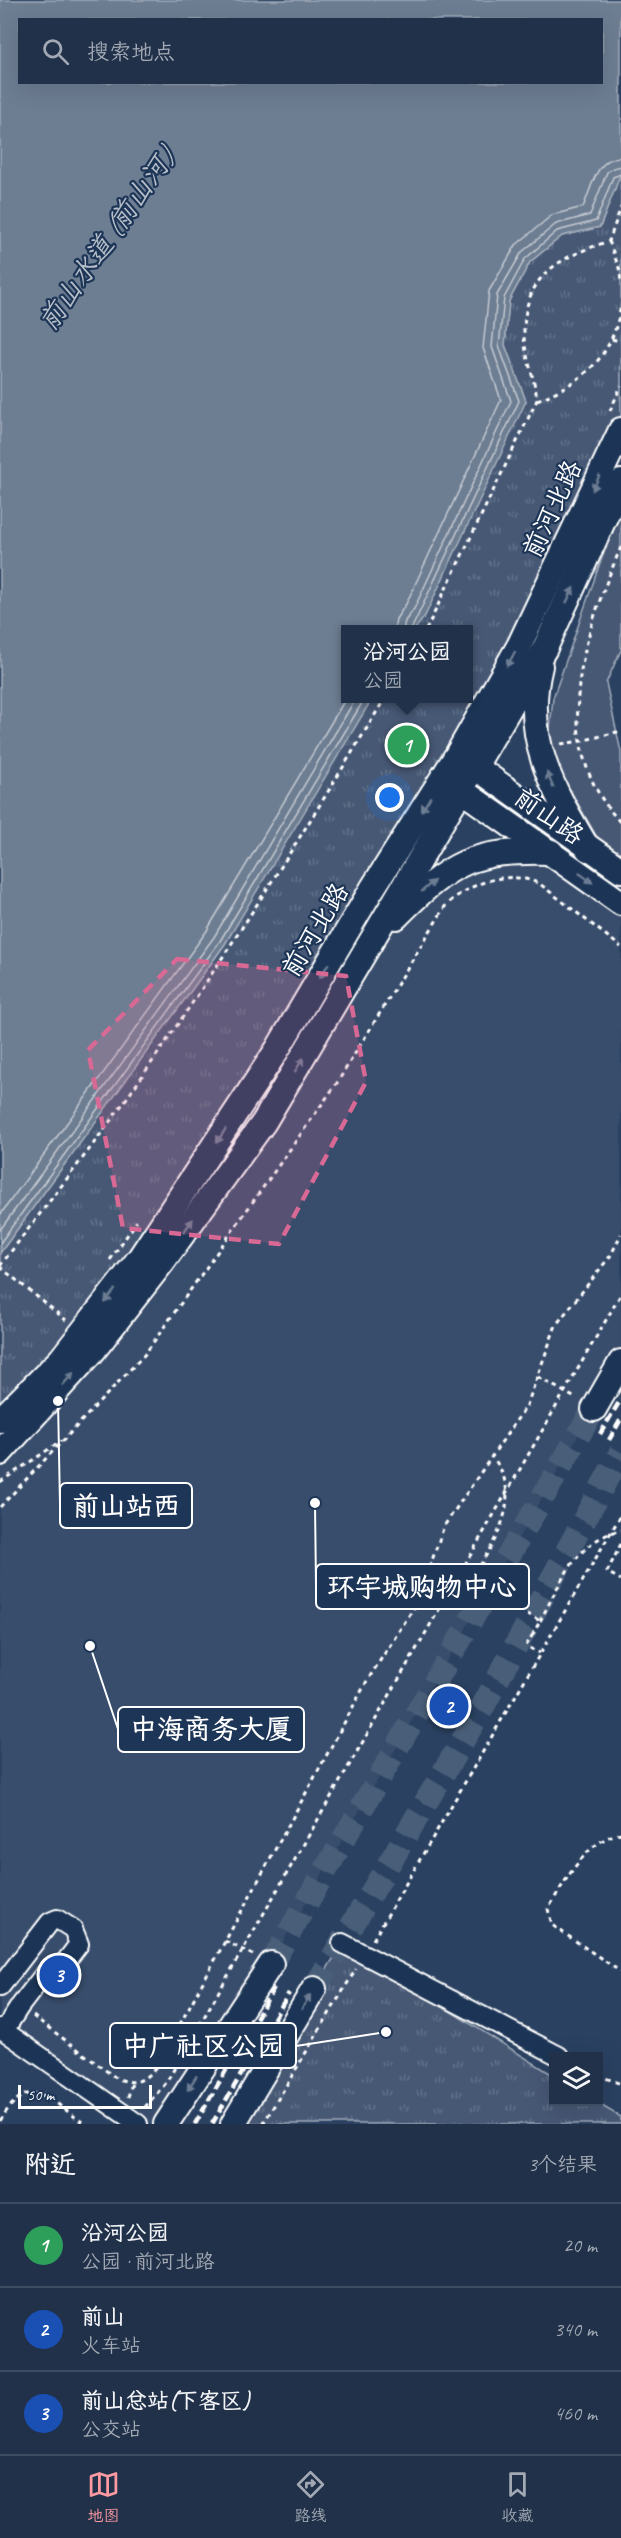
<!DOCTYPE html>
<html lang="zh">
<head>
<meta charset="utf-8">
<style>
  :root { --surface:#203149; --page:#2d3d53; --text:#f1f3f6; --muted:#a2a9b4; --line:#3d4c61; --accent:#ff9aa2 }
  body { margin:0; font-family:Caveat,"LXGW WenKai TC",sans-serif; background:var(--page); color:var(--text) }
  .controls { position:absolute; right:18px; bottom:18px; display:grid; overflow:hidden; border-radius:0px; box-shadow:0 6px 24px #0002 }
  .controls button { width:54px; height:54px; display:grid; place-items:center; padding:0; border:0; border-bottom:2px solid var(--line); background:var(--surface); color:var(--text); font:30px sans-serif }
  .scale { position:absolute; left:18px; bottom:15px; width:134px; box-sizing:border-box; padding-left:6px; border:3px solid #fff; border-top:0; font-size:16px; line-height:21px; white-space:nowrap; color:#fff; -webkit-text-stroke:4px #1d3557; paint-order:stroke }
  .you { position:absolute; left:390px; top:798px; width:21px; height:21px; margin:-15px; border:4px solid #fff; border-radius:50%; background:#1a73e8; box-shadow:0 0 0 9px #1a73e833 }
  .badge { display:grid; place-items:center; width:39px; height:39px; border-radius:50%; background:var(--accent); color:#fff; font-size:20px; font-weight:700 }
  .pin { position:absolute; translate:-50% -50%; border:3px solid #fff; box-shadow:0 2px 6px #0006 }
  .popup { position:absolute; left:341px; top:625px; width:132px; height:78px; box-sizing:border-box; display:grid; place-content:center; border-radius:0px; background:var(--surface); filter:drop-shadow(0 2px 4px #0005); font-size:20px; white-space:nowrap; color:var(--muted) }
  .popup b { font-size:22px; color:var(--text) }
  .popup::after { content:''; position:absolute; left:50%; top:100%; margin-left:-12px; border:12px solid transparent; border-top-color:var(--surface) }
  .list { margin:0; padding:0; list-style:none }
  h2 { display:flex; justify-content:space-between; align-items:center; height:78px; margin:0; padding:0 24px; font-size:26px }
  h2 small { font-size:20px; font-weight:400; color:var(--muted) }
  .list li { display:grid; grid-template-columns:39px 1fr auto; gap:18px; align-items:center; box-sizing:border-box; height:84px; padding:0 24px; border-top:2px solid var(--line) }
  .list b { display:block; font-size:22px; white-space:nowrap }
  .list p { margin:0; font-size:20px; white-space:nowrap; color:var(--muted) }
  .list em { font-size:20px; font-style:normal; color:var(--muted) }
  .icon { flex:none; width:33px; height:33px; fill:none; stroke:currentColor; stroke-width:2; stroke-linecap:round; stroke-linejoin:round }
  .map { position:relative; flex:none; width:621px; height:2124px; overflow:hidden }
  .search { position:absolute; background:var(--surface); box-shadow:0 6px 24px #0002; left:18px; right:18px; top:18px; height:66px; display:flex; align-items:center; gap:15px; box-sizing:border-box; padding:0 21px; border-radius:0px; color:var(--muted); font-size:22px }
  .sheet { height:330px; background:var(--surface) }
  nav { display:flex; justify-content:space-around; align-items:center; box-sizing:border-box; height:84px; border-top:2px solid var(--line); background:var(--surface); font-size:16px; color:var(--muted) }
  nav a { display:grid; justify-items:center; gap:3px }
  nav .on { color:var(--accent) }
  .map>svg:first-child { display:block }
</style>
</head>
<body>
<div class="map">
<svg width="621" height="2124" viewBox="0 0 621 2124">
  <defs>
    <pattern id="park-tufts" width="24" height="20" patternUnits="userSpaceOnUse" patternTransform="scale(1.5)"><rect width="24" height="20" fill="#465975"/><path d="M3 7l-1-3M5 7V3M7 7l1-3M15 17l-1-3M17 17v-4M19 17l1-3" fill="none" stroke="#62728a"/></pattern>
  </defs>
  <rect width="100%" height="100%" fill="#2a4161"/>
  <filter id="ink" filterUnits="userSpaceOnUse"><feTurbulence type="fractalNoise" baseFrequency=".0167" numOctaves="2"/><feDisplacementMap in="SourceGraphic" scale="12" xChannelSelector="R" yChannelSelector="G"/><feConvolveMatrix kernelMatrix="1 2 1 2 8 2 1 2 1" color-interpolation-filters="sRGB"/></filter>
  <g filter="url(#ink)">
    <!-- built -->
    <path fill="#394e6c" d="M526,852L621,903V1362L270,1964L165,2124H138L0,2028V1448L94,1350L372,942L429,884Z"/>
    <!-- grass -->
    <path fill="#465975" stroke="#a2acba" stroke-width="1.5" d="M621,512V650L606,683L621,752V854L597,837L561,774L549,740L553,698L600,563Z"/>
    <!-- park -->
    <g fill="url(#park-tufts)" stroke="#a2acba" stroke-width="1.5">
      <path d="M621,173V442L526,662L429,827L106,1300L0,1409V1253L225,944L361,699L468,698V630L399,629L526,401L505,345L509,301L530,262L562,236L600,227Z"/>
      <path d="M342,1944L553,2075L554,2102H595L621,2117V2124H233Z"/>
    </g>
    <!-- water -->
    <path fill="#6d7d92" stroke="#a7b1be" stroke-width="1.5" fill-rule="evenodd" d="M0,0H621V173L600,227L562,236L530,262L509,301L505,345L526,401L425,616L415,629L346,630V698L372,699L225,944L0,1253ZM20,20H602V82H20Z"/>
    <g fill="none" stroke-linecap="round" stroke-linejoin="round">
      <!-- shore -->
      <g stroke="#c5cbd3" stroke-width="1.5">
        <path d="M394,630L396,619L406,604L501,400L483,348L489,291L516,245L552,215L583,207C592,188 595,158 621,157"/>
        <path d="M403,630L405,621L414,609L511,401L492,347L497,295L522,252L556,224L590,215L607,172L613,168L621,166"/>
        <path d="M411,630L519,401L499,346L504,298L525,259L557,231L596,221L613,177L621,174"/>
        <path d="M0,1215L206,932L346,698"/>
        <path d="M0,1230L214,937L356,698"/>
        <path d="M0,1243L220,941L365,698"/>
      </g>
      <!-- major-tunnel -->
      <g stroke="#4a5e79" stroke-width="24" stroke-dasharray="24 12" stroke-linecap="butt">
        <path d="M271,1964L594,1409"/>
        <path d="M314,1989L481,1710L621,1452"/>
      </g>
      <!-- minor casing -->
      <g stroke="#fff" stroke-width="22">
        <g id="minor">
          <path d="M342,1943L559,2056"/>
          <path d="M0,1987L50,1922L57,1919L73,1929L79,1944L54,1977L43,1976L20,2006L4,2031"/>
          <path d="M0,2028L138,2124"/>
        </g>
      </g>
      <!-- major casing -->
      <g stroke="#fff" stroke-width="28">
        <g id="major">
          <path d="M540,666C522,738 553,790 588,849"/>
          <path d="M464,759L621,870"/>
          <path d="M447,780L621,903"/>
          <path d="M396,917C452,861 472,850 551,852"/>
          <path d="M594,1409L621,1362"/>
          <path d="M0,1420L61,1359L139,1259L277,1050L372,889L457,755L519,646L621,430"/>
          <path d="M0,1453L94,1350L161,1264L264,1122L545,648L621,482"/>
          <path d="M166,2124L271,1964"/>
          <path d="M233,2124L314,1989"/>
        </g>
      </g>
      <!-- path -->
      <g stroke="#fff" stroke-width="3" stroke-dasharray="4.5 4.5" stroke-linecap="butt">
        <path d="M609,241L620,271L621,283"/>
        <path d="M612,339L621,342"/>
        <path d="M537,400C584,382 614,356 621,304"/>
        <path d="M610,411L621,386"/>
        <path d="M621,547C583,636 546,743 621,823"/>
        <path d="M426,630L537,400C535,378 525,357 524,336C523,274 559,258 609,241L621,207"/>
        <path d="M561,744L581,741L621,731"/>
        <path d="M110,1260L137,1221"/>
        <path d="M0,1266C43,1209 88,1153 129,1095C219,967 304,833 385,698"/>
        <path d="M0,1267L66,1320"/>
        <path d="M538,1377L577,1399"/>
        <path d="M0,1482L61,1441"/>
        <path d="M0,1507L145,1354L337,1083L446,905C471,882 508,869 540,884L621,947"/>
        <path d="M621,1544L607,1572L621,1580"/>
        <path d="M471,1581C494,1541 526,1500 492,1456"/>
        <path d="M447,1597L458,1604L463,1595"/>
        <path d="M540,1621C560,1584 576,1540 621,1530"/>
        <path d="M533,1634L526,1646L540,1653"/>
        <path d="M621,1833C585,1841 566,1880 548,1909L552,1925L621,1972"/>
        <path d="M373,1940L621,1515"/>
        <path d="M225,1941L253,1955"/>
        <path d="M33,2016L116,2078C136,2085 140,2083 156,2068L367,1681L417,1603L444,1526L527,1405L556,1325L611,1255L621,1234"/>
        <path d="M598,2075L621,2084"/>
        <path d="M128,2097L132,2083"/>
        <path d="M145,2107L166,2083L621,1294"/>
        <path d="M0,2121C30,2071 48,2099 85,2124"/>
        <path d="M263,2124L356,1969"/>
      </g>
      <!-- minor -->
      <use href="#minor" stroke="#1d3557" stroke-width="18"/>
      <!-- major -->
      <use href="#major" stroke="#1d3557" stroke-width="24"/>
      <!-- rail -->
      <g stroke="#fff" stroke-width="4.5" stroke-dasharray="9 4.5" stroke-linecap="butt">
        <path d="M600,1434L621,1399"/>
        <path d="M609,1440L621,1419"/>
        <path d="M195,2124L276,1984"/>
        <path d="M212,2124L289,1993"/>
      </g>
      <!-- path-bridge -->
      <path stroke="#fff" stroke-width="3" stroke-dasharray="4.5 4.5" stroke-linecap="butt" d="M463,1595L471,1581L540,1621L533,1634"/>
    </g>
    <!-- one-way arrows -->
    <defs><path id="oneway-solid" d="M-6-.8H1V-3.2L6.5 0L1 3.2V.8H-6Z" transform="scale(1.5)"/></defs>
    <g fill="#6c7c92">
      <use href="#oneway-solid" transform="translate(596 483) rotate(115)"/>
      <use href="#oneway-solid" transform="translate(570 595) rotate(-65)"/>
      <use href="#oneway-solid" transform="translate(511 659) rotate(119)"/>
      <use href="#oneway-solid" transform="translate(550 780) rotate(-113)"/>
      <use href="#oneway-solid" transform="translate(426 804) rotate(122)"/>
      <use href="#oneway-solid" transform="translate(586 878) rotate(36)"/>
      <use href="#oneway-solid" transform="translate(428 886) rotate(-41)"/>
      <use href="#oneway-solid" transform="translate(324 971) rotate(121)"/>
      <use href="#oneway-solid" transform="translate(299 1065) rotate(-58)"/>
      <use href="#oneway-solid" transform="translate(221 1136) rotate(123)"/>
      <use href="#oneway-solid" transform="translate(188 1226) rotate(-54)"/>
      <use href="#oneway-solid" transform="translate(110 1296) rotate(128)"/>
      <use href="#oneway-solid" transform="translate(68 1379) rotate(-48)"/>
      <use href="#oneway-solid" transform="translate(306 2002) rotate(-59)"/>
      <use href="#oneway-solid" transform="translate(192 2083) rotate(123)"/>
    </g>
  </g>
  <!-- marked area -->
  <path fill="#d76994" fill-opacity="0.2" stroke="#d76994" stroke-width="4.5" stroke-dasharray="12 8" stroke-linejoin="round" d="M177,959L346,976L366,1082L279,1244L123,1228L88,1050Z"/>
  <g text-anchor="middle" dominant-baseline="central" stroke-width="4.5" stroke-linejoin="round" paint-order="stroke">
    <!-- street labels -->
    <g font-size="26" fill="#fff" stroke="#1d3557">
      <text transform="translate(552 509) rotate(-65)">前河北路</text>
      <text transform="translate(549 816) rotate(35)">前山路</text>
      <text transform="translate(315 930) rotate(-59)">前河北路</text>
    </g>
    <!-- water labels -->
    <g font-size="27" font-style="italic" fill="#b6bec8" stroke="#1d3557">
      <text transform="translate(106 240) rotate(-55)">前山水道 (前山河)</text>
    </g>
  </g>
  <!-- callouts -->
  <path fill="none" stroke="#fff" stroke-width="2" d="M58 1401L60 1505M315 1503L316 1586M90 1646L118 1729M386 2032L296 2046"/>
  <g fill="#fff" stroke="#1d3557" stroke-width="2">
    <circle cx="58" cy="1401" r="6"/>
    <circle cx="315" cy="1503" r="6"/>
    <circle cx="90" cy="1646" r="6"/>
    <circle cx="386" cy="2032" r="6"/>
  </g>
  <g fill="#1d3557" stroke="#fff" stroke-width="2">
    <rect x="60" y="1483" width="132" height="45" rx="6"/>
    <rect x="316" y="1564" width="213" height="45" rx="6"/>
    <rect x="118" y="1707" width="186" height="45" rx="6"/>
    <rect x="110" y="2023" width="186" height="45" rx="6"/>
  </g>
  <g font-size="27" text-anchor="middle" font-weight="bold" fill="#fff">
    <text x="126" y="1515">前山站西</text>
    <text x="422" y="1596">环宇城购物中心</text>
    <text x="211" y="1738">中海商务大厦</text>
    <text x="203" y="2055">中广社区公园</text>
  </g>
</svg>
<div class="controls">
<button><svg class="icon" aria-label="layers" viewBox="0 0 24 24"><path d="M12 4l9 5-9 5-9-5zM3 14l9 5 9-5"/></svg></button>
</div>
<div class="scale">50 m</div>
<div class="you"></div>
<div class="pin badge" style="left:407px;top:745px;background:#2e9e5b">1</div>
<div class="popup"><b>沿河公园</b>公园</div>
<div class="pin badge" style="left:449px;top:1706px;background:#1a4fb4">2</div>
<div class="pin badge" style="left:59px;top:1975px;background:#1a4fb4">3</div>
<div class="search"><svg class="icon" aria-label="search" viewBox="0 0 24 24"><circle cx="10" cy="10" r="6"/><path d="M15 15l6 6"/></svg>搜索地点</div>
</div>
<section class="sheet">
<h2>附近<small>3个结果</small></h2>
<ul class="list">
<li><span class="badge" style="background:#2e9e5b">1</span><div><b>沿河公园</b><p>公园 · 前河北路</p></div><em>20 m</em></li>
<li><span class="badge" style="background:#1a4fb4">2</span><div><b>前山</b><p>火车站</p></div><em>340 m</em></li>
<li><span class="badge" style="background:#1a4fb4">3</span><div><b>前山总站(下客区)</b><p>公交站</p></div><em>460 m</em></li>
</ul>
</section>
<nav>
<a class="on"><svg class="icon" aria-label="map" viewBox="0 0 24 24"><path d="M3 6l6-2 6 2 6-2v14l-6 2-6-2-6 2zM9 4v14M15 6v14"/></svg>地图</a>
<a><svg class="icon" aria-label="directions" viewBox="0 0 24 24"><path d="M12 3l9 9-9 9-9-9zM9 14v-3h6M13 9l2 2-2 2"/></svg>路线</a>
<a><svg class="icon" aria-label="saved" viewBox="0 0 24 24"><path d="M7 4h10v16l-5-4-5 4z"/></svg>收藏</a>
</nav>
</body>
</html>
